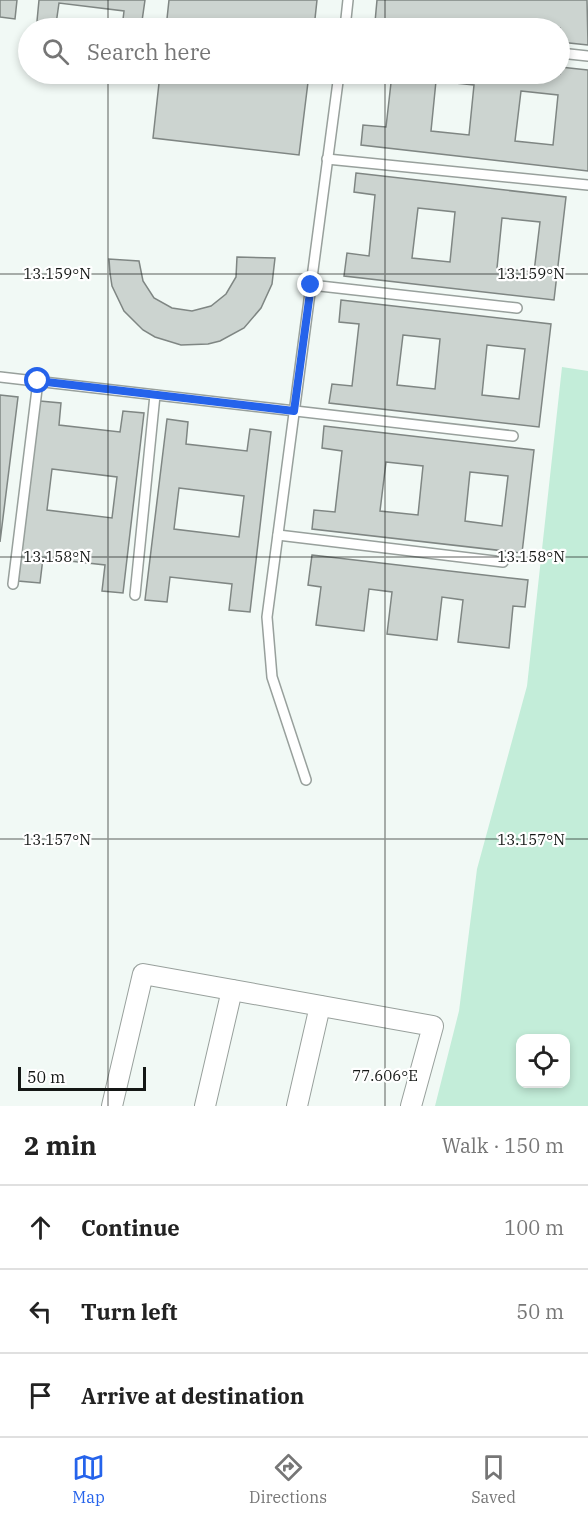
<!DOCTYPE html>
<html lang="en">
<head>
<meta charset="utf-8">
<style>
  :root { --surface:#fff; --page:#f2f2f2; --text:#222; --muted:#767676; --line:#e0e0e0; --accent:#2563eb }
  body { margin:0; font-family:"IBM Plex Serif",serif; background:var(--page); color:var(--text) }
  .controls { position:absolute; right:18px; bottom:18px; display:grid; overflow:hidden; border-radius:12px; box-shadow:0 3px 9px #0003 }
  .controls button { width:54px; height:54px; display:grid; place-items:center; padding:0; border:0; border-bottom:2px solid var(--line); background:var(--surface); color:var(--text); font:30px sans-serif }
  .scale { position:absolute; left:18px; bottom:15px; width:128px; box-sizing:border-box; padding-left:6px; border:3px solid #141715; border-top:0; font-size:16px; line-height:21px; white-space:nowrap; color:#141715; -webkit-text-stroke:4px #fff; paint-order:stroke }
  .stop { position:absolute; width:18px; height:18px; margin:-14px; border:4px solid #2563eb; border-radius:50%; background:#fff }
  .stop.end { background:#2563eb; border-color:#fff; box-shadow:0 2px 6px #0008 }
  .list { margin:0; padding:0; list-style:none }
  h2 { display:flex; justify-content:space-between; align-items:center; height:78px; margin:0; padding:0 24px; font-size:26px }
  h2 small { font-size:20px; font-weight:400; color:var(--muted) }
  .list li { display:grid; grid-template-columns:39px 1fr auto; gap:18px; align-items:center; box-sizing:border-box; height:84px; padding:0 24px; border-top:2px solid var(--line) }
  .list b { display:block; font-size:22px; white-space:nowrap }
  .list em { font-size:20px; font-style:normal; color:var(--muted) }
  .icon { flex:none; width:33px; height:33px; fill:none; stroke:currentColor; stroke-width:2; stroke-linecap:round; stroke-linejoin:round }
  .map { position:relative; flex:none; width:588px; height:1106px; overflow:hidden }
  .search { position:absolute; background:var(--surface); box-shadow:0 3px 9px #0003; left:18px; right:18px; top:18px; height:66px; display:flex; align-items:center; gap:15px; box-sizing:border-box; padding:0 21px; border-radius:33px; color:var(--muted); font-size:22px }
  .sheet { height:330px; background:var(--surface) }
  nav { display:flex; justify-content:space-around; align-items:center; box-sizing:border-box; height:84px; border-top:2px solid var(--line); background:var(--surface); font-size:16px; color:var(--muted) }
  nav a { display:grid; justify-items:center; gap:3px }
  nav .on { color:var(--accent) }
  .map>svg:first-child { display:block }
</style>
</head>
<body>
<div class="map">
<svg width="588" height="1106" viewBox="0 0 588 1106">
  <rect width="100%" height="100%" fill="#f1f9f5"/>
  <!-- green -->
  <path fill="#c3edd9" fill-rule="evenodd" d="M562,367L588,371V1106H435L459,1011L477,869L527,686ZM520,1038H566V1084H520Z"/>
  <!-- building -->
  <g fill="#ccd4d0" stroke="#7f8683" stroke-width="1.5" fill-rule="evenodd">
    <path d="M0,0H17L15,19L0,17Z"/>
    <path d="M39,0H145L141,28H122L124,11L59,3L56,24L37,21Z"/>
    <path d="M169,0H317L314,28H166Z"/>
    <path d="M377,0H587L588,45L560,42V28H438L375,22Z"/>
    <path d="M560,67L588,70V171L361,145L363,125L386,127L392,74H560ZM436,81L474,85L469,135L431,131ZM521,91L558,95L553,145L515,141Z"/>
    <path d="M160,74H309L299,155L153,138Z"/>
    <path d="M356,173L566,197L554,300L344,276L347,253L369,256L375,195L354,192ZM418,208L455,212L450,262L412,258ZM502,218L540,222L534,272L497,268Z"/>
    <path d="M237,257L275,258L272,284L261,308L244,328L220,341L208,344L181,345L155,337L143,330L124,311L112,286L110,273L109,259L139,261L143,281L154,298L172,308L192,311L211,306L226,294L236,277Z"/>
    <path d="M341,300L551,324L539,427L329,403L332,384L352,386L359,324L339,322ZM403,335L440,339L435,389L397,385ZM487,345L525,349L519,399L482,395Z"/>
    <path d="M0,395L18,397L0,542Z"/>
    <path d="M40,401L61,403L59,425L120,432L123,411L144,413L123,593L102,591L105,565L43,558L40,583L18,581ZM52,469L117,477L112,518L47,510Z"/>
    <path d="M167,419L188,422L186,444L247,451L250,429L271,432L250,612L229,610L232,584L170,577L167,602L145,600ZM179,488L244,496L239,537L174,529Z"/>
    <path d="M324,426L534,450L522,553L312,529L314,510L335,512L342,451L322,448ZM386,462L423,466L418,515L380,511ZM470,472L508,476L502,526L465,521Z"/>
    <path d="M312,555L528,580L525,607L513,606L509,648L458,642L463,600L442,597L437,640L387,634L392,592L369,589L364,631L316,625L321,587L308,585Z"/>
  </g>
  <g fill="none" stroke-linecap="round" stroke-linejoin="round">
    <!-- lane casing -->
    <g stroke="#98a09c" stroke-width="12">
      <g id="lane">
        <path d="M345,28L348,0"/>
        <path d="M560,53L588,56"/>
        <path d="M327,159L588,185"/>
        <path d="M311,285L517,308"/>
        <path d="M0,377L513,436"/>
        <path d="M278,535L503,562"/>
        <path d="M13,584L38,381"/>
        <path d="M135,595L155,395"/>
        <path d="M306,780L272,677L267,617L339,74"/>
      </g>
    </g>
    <!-- street casing -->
    <g stroke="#98a09c" stroke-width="22">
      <g id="street">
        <path d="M112,1106L143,974L433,1026L411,1106"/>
        <path d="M205,1106L232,990"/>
        <path d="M297,1106L320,1006"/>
      </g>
    </g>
    <!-- lane -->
    <use href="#lane" stroke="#fff" stroke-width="9"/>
    <!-- street -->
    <use href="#street" stroke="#fff" stroke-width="20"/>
  </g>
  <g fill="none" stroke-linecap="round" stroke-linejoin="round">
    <!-- route -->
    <path stroke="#2563eb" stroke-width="8" d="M38,381L294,411L311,285"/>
  </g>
  <!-- ticks -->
  <path fill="none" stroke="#141715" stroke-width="1.5" stroke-opacity="0.45" d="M108,0V28M385,0V28M108,74V1106M385,74V1106M0,274H588M0,557H588M0,839H588"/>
  <g font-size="15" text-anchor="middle" fill="#141715" stroke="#fff" stroke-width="4.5" stroke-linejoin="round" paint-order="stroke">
    <text x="57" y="279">13.159°N</text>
    <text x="531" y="279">13.159°N</text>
    <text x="57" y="562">13.158°N</text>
    <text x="531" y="562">13.158°N</text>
    <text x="57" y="845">13.157°N</text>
    <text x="531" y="845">13.157°N</text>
    <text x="385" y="1081">77.606°E</text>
  </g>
</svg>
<div class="controls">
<button><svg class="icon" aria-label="locate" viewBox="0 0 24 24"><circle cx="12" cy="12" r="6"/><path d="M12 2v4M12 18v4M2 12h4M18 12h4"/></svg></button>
</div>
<div class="scale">50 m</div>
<div class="stop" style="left:38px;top:381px"></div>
<div class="stop end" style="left:311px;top:285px"></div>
<div class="search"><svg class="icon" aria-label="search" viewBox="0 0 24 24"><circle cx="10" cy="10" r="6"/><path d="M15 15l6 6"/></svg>Search here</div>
</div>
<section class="sheet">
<h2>2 min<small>Walk · 150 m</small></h2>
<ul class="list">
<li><svg class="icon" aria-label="ahead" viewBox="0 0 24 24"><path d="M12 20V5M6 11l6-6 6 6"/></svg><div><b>Continue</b></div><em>100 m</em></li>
<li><svg class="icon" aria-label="left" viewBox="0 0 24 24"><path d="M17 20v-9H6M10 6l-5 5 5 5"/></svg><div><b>Turn left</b></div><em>50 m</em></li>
<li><svg class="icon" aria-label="arrive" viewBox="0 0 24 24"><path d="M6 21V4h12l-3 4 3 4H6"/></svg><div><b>Arrive at destination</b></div></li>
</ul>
</section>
<nav>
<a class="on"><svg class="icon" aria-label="map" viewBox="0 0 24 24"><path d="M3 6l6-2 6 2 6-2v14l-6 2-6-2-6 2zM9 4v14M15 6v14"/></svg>Map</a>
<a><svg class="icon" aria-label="directions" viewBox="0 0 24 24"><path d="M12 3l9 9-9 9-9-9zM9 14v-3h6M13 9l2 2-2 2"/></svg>Directions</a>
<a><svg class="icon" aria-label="saved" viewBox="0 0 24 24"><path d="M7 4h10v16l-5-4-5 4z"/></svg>Saved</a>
</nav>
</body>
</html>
